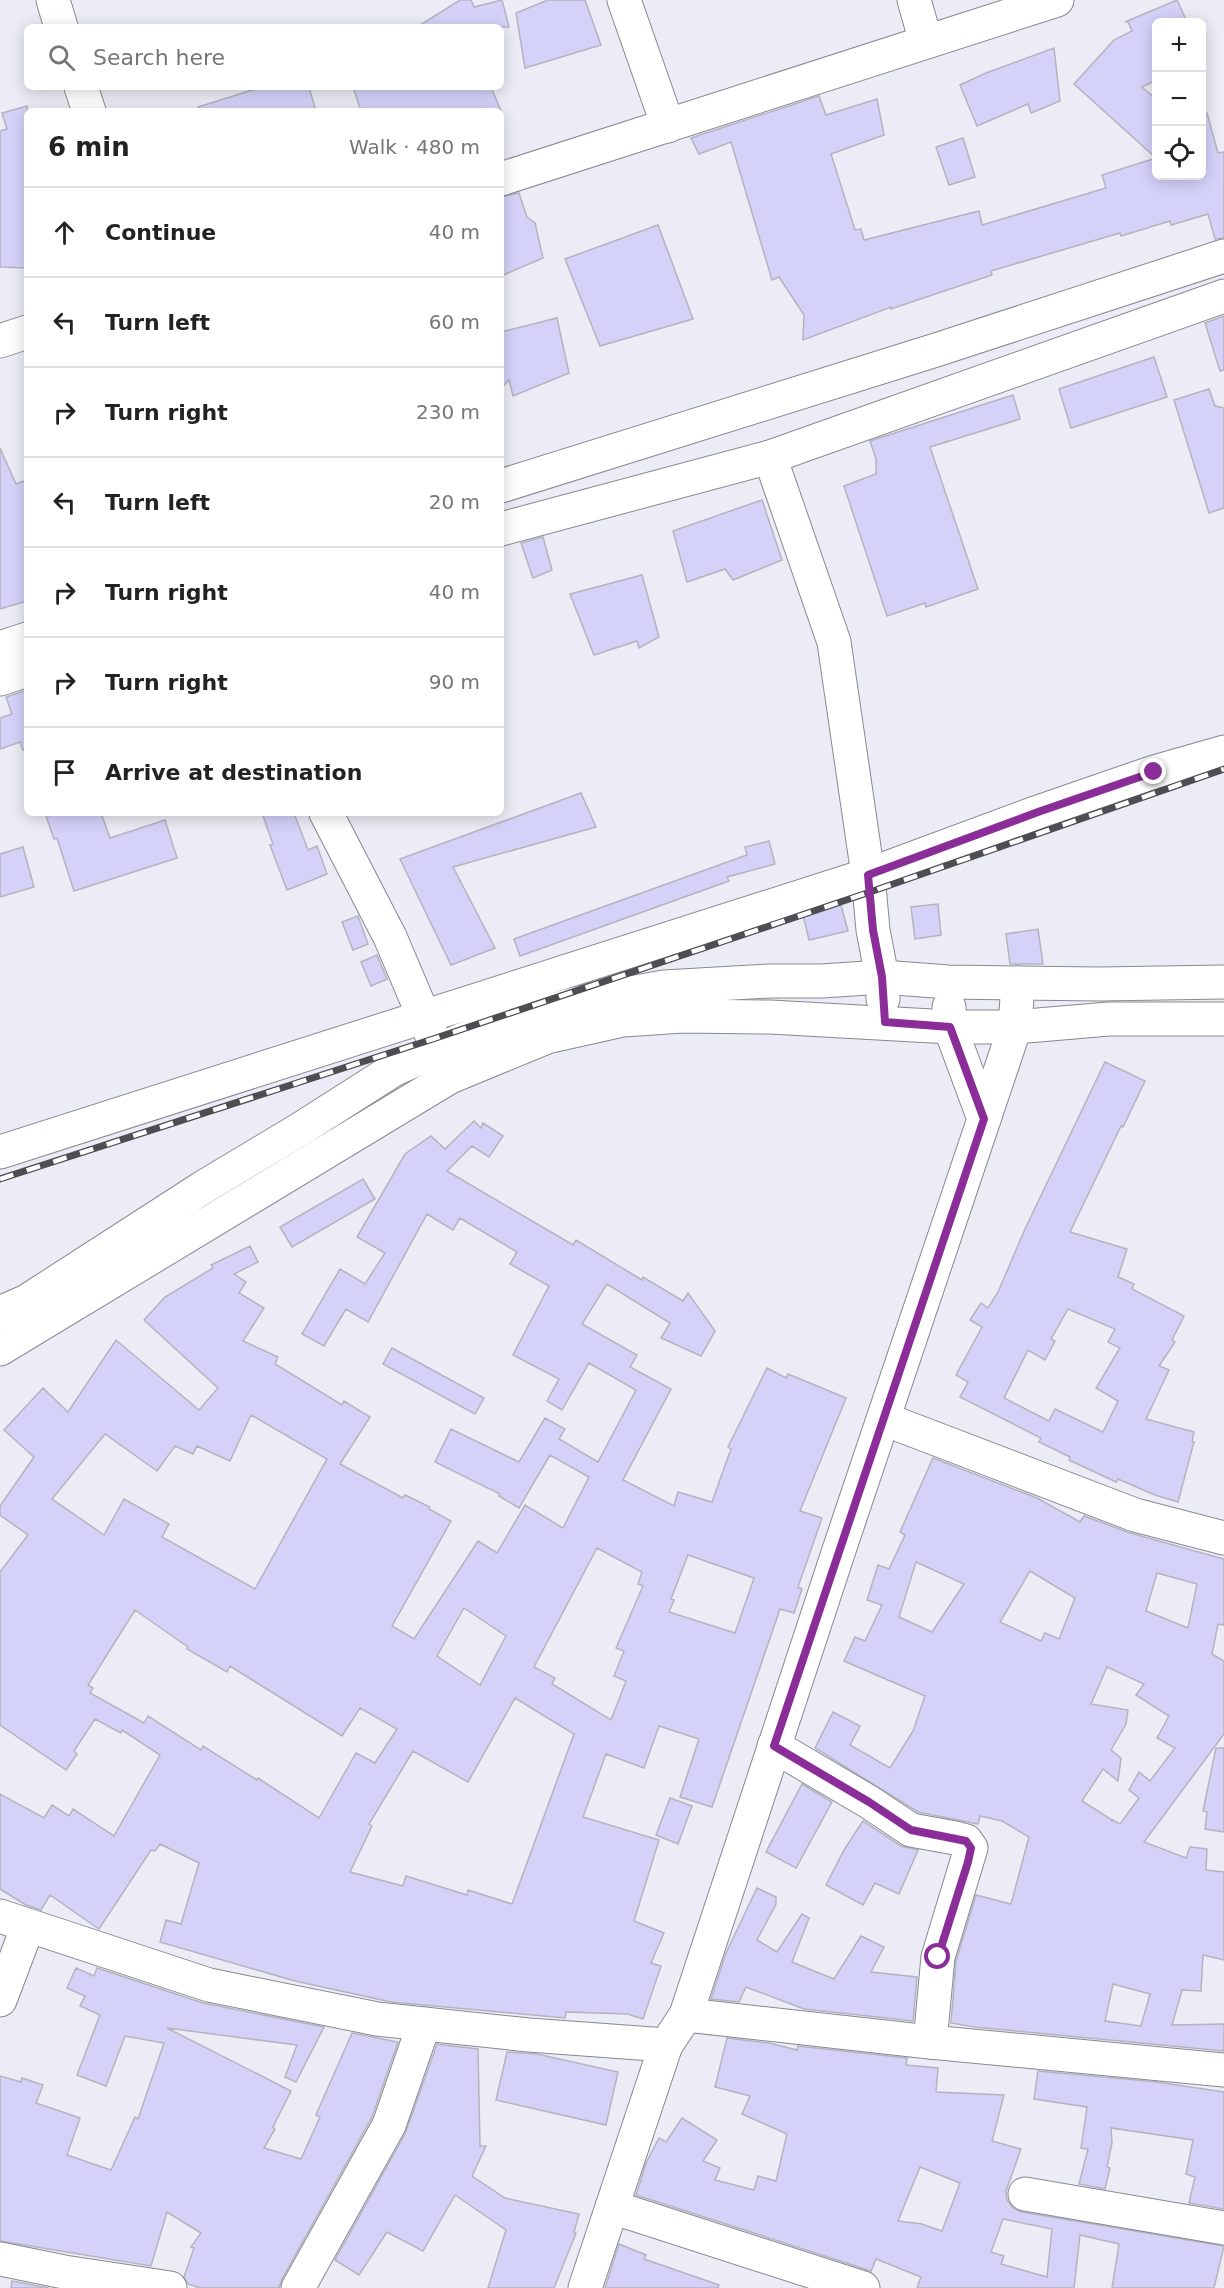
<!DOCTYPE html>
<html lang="en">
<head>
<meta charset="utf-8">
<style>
  :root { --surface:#fff; --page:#f2f2f2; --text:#222; --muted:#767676; --line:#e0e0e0 }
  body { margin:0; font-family:"DejaVu Sans",sans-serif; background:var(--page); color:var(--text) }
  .controls { position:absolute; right:18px; top:18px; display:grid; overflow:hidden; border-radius:9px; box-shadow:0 3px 15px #0003 }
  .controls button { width:54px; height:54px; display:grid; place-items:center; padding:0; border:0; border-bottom:2px solid var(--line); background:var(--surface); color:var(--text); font:30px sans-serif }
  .stop { position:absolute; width:18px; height:18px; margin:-14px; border:4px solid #8a2d98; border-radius:50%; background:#fff }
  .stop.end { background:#8a2d98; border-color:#fff; box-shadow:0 2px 6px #0008 }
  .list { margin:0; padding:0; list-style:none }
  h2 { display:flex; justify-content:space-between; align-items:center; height:78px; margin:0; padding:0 24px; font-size:26px }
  h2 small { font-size:20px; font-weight:400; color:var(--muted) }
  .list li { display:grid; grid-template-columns:39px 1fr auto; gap:18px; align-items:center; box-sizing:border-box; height:90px; padding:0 24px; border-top:2px solid var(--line) }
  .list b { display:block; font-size:22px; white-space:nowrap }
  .list em { font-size:20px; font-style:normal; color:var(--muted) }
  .icon { flex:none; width:33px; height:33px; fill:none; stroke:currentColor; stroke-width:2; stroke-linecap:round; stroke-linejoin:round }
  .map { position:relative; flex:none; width:1224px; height:2288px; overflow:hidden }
  .search { position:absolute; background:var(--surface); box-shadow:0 3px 15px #0003; left:24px; top:24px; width:480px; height:66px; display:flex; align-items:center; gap:15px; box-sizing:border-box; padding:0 21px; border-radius:9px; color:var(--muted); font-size:22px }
  .panel { position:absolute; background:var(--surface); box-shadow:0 3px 15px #0003; left:24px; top:108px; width:480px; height:708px; border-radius:9px }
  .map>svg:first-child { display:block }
</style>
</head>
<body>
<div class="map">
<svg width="1224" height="2288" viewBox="0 0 1224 2288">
  <rect width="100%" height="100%" fill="#ececf6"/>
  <!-- building -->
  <g fill="#d4d2f9" stroke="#b4b3be" stroke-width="1.5" fill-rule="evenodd">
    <path d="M460,0H471L474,7L502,0L509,27H417Z"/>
    <path d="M548,0H585L601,45L525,68L516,13Z"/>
    <path d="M1177,0L1187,22H1156V80L1142,87L1156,99V158L1074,84L1114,40L1132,31L1128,22H1125Z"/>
    <path d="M1054,48L1060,101L1031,113L1028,104L977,126L960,85L986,73Z"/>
    <path d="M262,87H309L316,111H199L198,107Z"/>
    <path d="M353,87H491L501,111H361Z"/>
    <path d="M819,96L826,115L877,99L884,135L831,154L855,230L861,229L864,240L979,211L982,225L1106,188L1102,175L1156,158V176H1202V114L1207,113L1218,153L1224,152V238L1215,239L1208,214L1171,225L1170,221L1121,236L1120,233L991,271L992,275L891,309V307L803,340L804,315L779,277L772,280L731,142L699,154L691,138Z"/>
    <path d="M27,106V268L0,267V131L7,129L2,113Z"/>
    <path d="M963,138L975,177L949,185L936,147Z"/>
    <path d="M519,193L527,217L535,223L543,258L501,276V197Z"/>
    <path d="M658,225L693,319L600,346L565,259Z"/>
    <path d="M1224,316V370L1220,371L1205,323Z"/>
    <path d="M557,318L569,373L513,396L509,380L501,388V332Z"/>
    <path d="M1154,357L1167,397L1071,428L1059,389Z"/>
    <path d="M1209,389L1215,406L1224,408V508L1209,513L1174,400Z"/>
    <path d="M1013,395L1020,419L930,447L978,589L926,607L925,603L887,616L844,486L876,474V459L870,441Z"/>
    <path d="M0,448L16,484L27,480V601L0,609Z"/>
    <path d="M762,500L782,560L733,580L725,569L687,582L673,531Z"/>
    <path d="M543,537L552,570L533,578L521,543Z"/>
    <path d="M642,575L659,637L639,648L637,641L594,655L570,594Z"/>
    <path d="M27,690V749L23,750L20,742L0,749V718L12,714L6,697Z"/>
    <path d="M581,793L596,827L453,867L495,948L451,965L400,859Z"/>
    <path d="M45,813H101L110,838L165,820L177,858L74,891L57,838L54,839Z"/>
    <path d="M262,813H294L308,850L317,846L327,874L287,890L270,845L273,844Z"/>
    <path d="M769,841L775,864L727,877L729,881L520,956L514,939L747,855L745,847Z"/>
    <path d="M23,847L34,887L0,897V854Z"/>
    <path d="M938,904L941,935L915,939L911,907Z"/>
    <path d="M841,905L848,931L809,940L803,915Z"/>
    <path d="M358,916L368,944L353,950L342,922Z"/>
    <path d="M1038,929L1043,964H1010L1006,934Z"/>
    <path d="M377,955L387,979L371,986L361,962Z"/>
    <path d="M1105,1062L1145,1081L1123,1127L1121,1126L1070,1232L1127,1249L1118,1277L1134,1284L1132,1289L1184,1316L1172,1340L1175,1342L1159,1366L1169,1370L1146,1419L1194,1432L1192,1441L1194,1442L1178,1502L1155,1495L1118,1479L1116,1482L1069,1460L1070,1457L1039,1442L1041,1438L960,1397L968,1382L956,1375L982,1327L970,1320L981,1303L988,1308L998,1292L1025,1229ZM1068,1309L1115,1329L1108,1342L1120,1348L1096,1388L1118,1401L1103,1432L1055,1409L1049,1421L1004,1398L1028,1350L1045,1360L1055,1341L1051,1339Z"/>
    <path d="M474,1121L481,1128L483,1123L503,1136L489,1157L472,1146L447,1171L573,1245L576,1240L642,1280L643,1277L683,1301L688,1293L715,1331L701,1356L661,1338L670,1323L607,1284L582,1324L637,1355L630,1367L671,1389L623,1480L674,1506L678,1492L712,1502L731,1449L728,1447L767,1368L786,1378L788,1374L846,1398L800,1511L822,1518L798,1587L802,1589L794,1613L780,1609L712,1807L680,1797L699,1739L659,1726L644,1768L606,1754L583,1817L659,1840L634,1921L664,1933L651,1963L661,1966L643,2019L628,2014L566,2012L565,2018L391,2002L295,1981L160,1942L166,1920L181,1924L199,1863L160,1844L155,1851L151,1850L99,1929L50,1895L41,1910L26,1905L0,1889V1794L44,1818L52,1805L69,1816L73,1809L114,1836L160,1755L122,1730L121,1733L95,1719L74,1751L77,1754L66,1770L0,1725V1572L28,1535L0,1515V1506L34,1457L4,1430L43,1388L68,1412L116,1340L199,1410L218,1388L144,1320L165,1297L213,1268L211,1265L250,1246L258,1262L234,1274L246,1282L239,1293L264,1308L243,1341L278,1357L275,1364L342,1405L344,1401L370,1417L340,1464L403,1498L405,1495L430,1507L429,1509L451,1521L392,1626L414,1639L478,1541L497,1553L525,1505L563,1528L589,1477L550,1455L519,1508L499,1496L500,1494L435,1462L451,1429L519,1462L545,1418L565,1429L559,1439L598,1462L636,1390L589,1363L562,1410L547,1401L559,1379L513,1355L549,1286L510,1264L517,1252L460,1218L453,1230L427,1214L368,1322L346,1309L324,1346L302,1334L340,1269L365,1284L385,1253L357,1237L405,1154L431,1136L445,1149ZM251,1415L327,1459L255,1589L162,1537L169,1524L124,1499L104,1535L52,1499L105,1434L157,1471L175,1446L193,1454L197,1446L230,1461ZM597,1548L642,1572L638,1584L643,1586L616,1648L624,1651L614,1676L626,1681L611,1720L552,1684L555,1678L534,1667ZM688,1555L754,1578L735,1633L669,1612L674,1600L671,1599ZM464,1608L506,1636L480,1685L437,1656ZM135,1610L188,1647L187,1649L227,1672L230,1666L342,1736L360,1708L397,1729L375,1763L356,1753L319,1818L258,1778L257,1780L203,1746L201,1750L148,1716L144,1723L90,1693L93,1688L88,1685ZM515,1698L574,1734L512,1904L468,1890L467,1895L406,1876L403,1886L350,1872L372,1826L369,1824L413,1751L468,1782Z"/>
    <path d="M363,1179L375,1199L292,1247L280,1227Z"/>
    <path d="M392,1348L484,1398L475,1414L383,1364Z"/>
    <path d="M933,1458L1037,1498L1080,1522L1084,1516L1130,1533L1224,1559V1625L1218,1624L1212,1654L1224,1661V1734L1144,1842L1186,1858L1190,1847L1207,1849L1206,1870L1224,1872V1960L1203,1955L1201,1991L1182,1990L1172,2025L1224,2024V2051L974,2027L951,2023L956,1961L976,1895L1011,1904L1029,1837L1002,1821L980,1816L978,1824L918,1812L815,1748L833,1712L860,1726L850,1745L890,1768L913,1731L925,1696L844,1661L855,1637L865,1641L882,1605L867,1600L878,1565L889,1569L905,1535L900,1532ZM916,1562L964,1584L932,1632L899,1617ZM1030,1571L1075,1598L1059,1639L1045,1633L1041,1641L1000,1622ZM1157,1573L1197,1584L1188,1628L1146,1611ZM1107,1667L1144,1684L1136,1695L1169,1716L1157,1738L1175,1748L1150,1781L1139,1772L1129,1790L1139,1798L1120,1824L1113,1820L1112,1822V1820L1082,1801L1103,1769L1118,1781L1121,1758L1111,1750L1126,1724L1128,1710L1091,1704ZM1113,1984L1150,1994L1141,2026L1105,2021Z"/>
    <path d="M1216,1748H1224V1832L1205,1829L1207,1812L1203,1811Z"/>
    <path d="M802,1784L832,1802L796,1868L766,1852Z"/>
    <path d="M670,1798L692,1806L678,1844L656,1835Z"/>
    <path d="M863,1821L901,1846L918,1850L899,1894L875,1883L863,1905L826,1885L844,1850Z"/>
    <path d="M757,1888L776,1897V1904L757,1940L777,1952L802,1914L809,1918L792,1962L834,1979L861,1936L884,1947L871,1972L917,1977L913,2021L804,2009L746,1987L739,2002L711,1999L726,1953Z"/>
    <path d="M76,1968L94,1976L97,1968L203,2003L324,2027L296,2082L285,2077L297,2045L167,2028L291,2091L273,2127L275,2129L264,2148L301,2159L320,2117L316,2115L352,2033L398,2042L372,2117L282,2279L279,2288H200L188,2284L184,2277L194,2248L191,2247L201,2233L167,2212L151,2266L0,2241V2076L21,2082L22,2078L43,2085L36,2103L80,2118L67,2155L111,2170L135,2117L138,2119L164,2043L125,2036L106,2086L77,2075L100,2015L80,2006L85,1996L67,1988Z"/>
    <path d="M727,2038L769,2043L797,2050L798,2046L907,2058L906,2065L938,2068L936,2092L1004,2095L992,2141L1021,2149L1006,2191L1007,2200L1013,2208L1022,2212L1224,2246L1214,2288H1112L1119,2244L1080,2235L1074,2288H917L921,2277L876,2259L871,2271L636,2195L646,2163L659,2138L666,2142L682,2118L717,2140L703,2161L720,2168L715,2180L754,2190L758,2176L776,2181L787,2134L742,2114L750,2096L715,2087ZM920,2167L960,2183L942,2231L922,2224L898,2221ZM1003,2219L1052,2229L1047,2277L1001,2264L1004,2256L991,2252Z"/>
    <path d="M437,2044L478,2049L480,2146H486L472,2176L505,2198L579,2214L574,2232L576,2233L554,2288H488L506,2230L455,2195L423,2251L387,2232L359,2275L335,2260L405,2134Z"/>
    <path d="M507,2052L537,2054L618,2072L606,2125L496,2100Z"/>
    <path d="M1038,2071L1157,2082L1224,2092V2209L1189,2203L1195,2177L1186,2174L1193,2140L1111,2128L1112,2143L1107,2167L1110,2168L1105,2189L1079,2184L1088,2149L1081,2148L1087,2107L1034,2099Z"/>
    <path d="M619,2244L646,2255L644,2259L719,2285L718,2288H605Z"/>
    <path d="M12,2281L49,2288H11Z"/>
  </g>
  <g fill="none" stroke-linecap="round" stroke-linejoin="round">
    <!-- minor casing -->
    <g stroke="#888892" stroke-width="35">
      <g id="minor">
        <path d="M53,0L61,27"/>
        <path d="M624,0L668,126"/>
        <path d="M914,0L926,42"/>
        <path d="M81,87L89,111"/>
        <path d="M501,179L1057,0"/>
        <path d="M0,341L27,332"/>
        <path d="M770,457L834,642L868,875L873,930L882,977L883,999"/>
        <path d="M501,486L936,350L1224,256"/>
        <path d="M501,529L770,457L1224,296"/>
        <path d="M0,648L27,639"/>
        <path d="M0,679L27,670"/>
        <path d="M326,813L390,937L432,1036"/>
        <path d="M949,1007L950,1027L984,1119"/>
        <path d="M0,1152L868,875L1038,812L1154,772L1224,752"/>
        <path d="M0,1313L27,1301L202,1188L302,1128L393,1070L479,1032L528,1016L591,1000L664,987L770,981H822L882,977L948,982L1100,984L1224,982"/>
        <path d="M0,1349L450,1077L547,1037L623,1020L683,1016L770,1017L950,1027H1015L1109,1019H1224"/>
        <path d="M884,1419L1135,1515L1224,1538"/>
        <path d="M774,1746L869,1802L911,1830L955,1838L966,1841L971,1848L938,1957L930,2042"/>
        <path d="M0,1916L209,1985L377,2019L529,2035L666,2045"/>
        <path d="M0,2000L28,1926"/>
        <path d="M686,2015L930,2042L1224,2070"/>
        <path d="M1025,2194L1224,2228"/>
        <path d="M612,2207L863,2288"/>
        <path d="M0,2259L64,2272L170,2288"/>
        <path d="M298,2288L389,2125L424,2024"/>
        <path d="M585,2288L666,2045L686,2015L839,1550L1015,1027L1018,983"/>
      </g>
    </g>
    <!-- minor -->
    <use href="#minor" stroke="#fff" stroke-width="33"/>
    <!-- rail casing -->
    <g stroke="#4d4d52" stroke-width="7">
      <path id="rail" d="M0,1179L433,1039L870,892L1224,769"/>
    </g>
    <!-- rail -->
    <use href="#rail" stroke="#fff" stroke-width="4.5" stroke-dasharray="14" stroke-linecap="butt"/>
  </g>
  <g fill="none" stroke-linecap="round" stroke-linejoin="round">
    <!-- route -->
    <path stroke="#8a2d98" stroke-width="8" d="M938,1957L968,1862L971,1848L966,1841L911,1830L869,1802L774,1746L984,1119L950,1027L885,1022L882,977L873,930L868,875L1038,812L1154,772"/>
  </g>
</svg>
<div class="controls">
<button>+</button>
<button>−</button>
<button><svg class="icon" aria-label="locate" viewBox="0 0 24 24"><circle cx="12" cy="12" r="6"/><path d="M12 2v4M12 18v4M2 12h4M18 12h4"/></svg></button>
</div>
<div class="stop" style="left:938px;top:1957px"></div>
<div class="stop end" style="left:1154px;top:772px"></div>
<div class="search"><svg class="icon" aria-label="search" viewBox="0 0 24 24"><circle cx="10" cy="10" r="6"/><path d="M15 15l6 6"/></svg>Search here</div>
<section class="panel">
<h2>6 min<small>Walk · 480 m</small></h2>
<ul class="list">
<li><svg class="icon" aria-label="ahead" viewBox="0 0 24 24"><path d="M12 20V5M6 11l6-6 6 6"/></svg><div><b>Continue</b></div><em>40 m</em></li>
<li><svg class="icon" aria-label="left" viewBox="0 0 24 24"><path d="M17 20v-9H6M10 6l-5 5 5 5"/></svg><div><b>Turn left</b></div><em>60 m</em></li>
<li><svg class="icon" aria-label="right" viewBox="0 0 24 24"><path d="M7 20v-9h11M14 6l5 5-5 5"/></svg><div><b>Turn right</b></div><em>230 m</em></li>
<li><svg class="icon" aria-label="left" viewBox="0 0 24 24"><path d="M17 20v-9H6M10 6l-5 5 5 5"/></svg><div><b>Turn left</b></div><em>20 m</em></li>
<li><svg class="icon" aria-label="right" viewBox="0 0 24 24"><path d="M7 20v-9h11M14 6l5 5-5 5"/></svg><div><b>Turn right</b></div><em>40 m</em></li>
<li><svg class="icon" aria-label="right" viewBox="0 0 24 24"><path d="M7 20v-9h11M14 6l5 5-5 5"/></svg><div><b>Turn right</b></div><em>90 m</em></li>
<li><svg class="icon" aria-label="arrive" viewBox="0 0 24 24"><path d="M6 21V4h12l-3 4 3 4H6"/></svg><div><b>Arrive at destination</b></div></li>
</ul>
</section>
</div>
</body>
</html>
